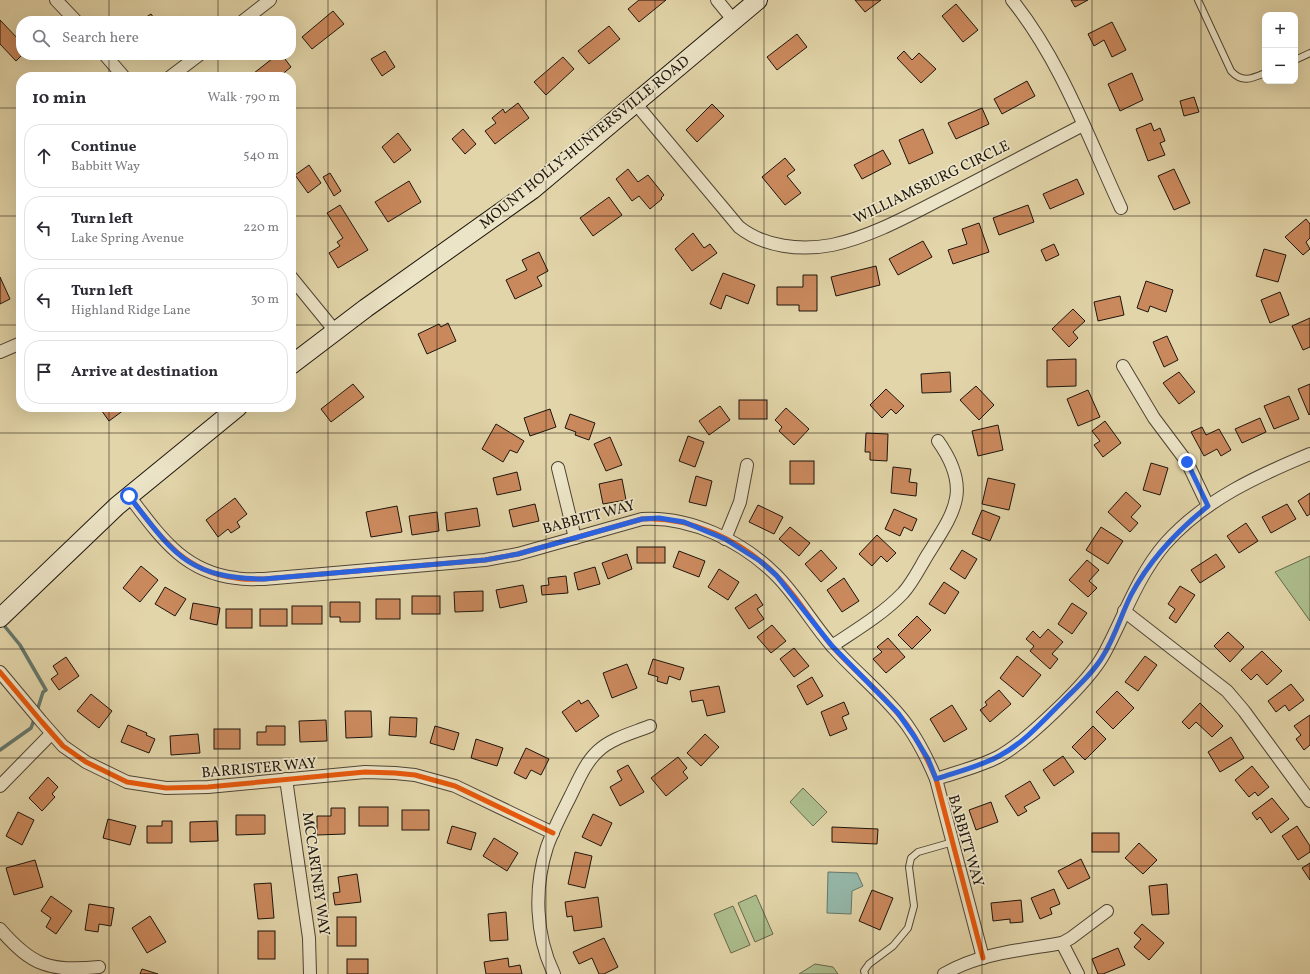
<!DOCTYPE html>
<html lang="en">
<head>
<meta charset="utf-8">
<style>
  :root { --surface:#fff; --page:#f2f2f3; --text:#2b2b33; --muted:#7c7c81; --line:#e1e1e2 }
  body { margin:0; font-family:Vollkorn,serif; background:var(--page); color:var(--text) }
  .controls { position:absolute; right:12px; top:12px; display:grid; overflow:hidden; border-radius:8px; box-shadow:0 4px 16px #0002 }
  .controls button { width:36px; height:36px; display:grid; place-items:center; padding:0; border:0; border-bottom:1px solid var(--line); background:var(--surface); color:var(--text); font:20px sans-serif }
  .stop { position:absolute; width:12px; height:12px; margin:-9px; border:3px solid #2563eb; border-radius:50%; background:#fff }
  .stop.end { background:#2563eb; border-color:#fff; box-shadow:0 1px 4px #0008 }
  .list { margin:0; padding:0; list-style:none }
  h2 { display:flex; justify-content:space-between; align-items:center; height:52px; margin:0; padding:0 16px; font-size:17px }
  h2 small { font-size:13px; font-weight:400; color:var(--muted) }
  .list li { display:grid; grid-template-columns:26px 1fr auto; gap:12px; align-items:center; box-sizing:border-box; height:64px; margin:0 8px 8px; padding:0 8px; border:1px solid var(--line); border-radius:16px }
  .list b { display:block; font-size:15px; white-space:nowrap }
  .list p { margin:0; font-size:13px; white-space:nowrap; color:var(--muted) }
  .list em { font-size:13px; font-style:normal; color:var(--muted) }
  .icon { flex:none; width:22px; height:22px; fill:none; stroke:currentColor; stroke-width:2; stroke-linecap:round; stroke-linejoin:round }
  .map { position:relative; flex:none; width:1310px; height:974px; overflow:hidden }
  .search { position:absolute; background:var(--surface); box-shadow:0 4px 16px #0002; left:16px; top:16px; width:280px; height:44px; display:flex; align-items:center; gap:10px; box-sizing:border-box; padding:0 14px; border-radius:16px; color:var(--muted); font-size:15px }
  .panel { position:absolute; background:var(--surface); box-shadow:0 4px 16px #0002; left:16px; top:72px; width:280px; height:340px; border-radius:16px }
  .map>svg:first-child { display:block }
</style>
</head>
<body>
<div class="map">
<svg width="1310" height="974" viewBox="0 0 1310 974">
  <rect width="100%" height="100%" fill="#e2d5a9"/>
  <filter id="stains"><feTurbulence type="fractalNoise" baseFrequency=".005" numOctaves="4"/><feColorMatrix values="0 0 0 0 .2 0 0 0 0 .09 0 0 0 0 .02 0 0 0 .5 -.17"/></filter>
  <radialGradient id="worn" r=".72"><stop offset=".6" stop-color="#630" stop-opacity="0"/><stop offset="1" stop-color="#630" stop-opacity=".3"/></radialGradient>
  <!-- green -->
  <g fill="#adbe8d" stroke="#666a4d">
    <path d="M1310,556V621L1275,572Z"/>
    <path d="M803,788L827,812L813,826L790,802Z"/>
    <path d="M756,895L773,934L755,942L738,903Z"/>
    <path d="M733,906L750,945L731,953L714,914Z"/>
    <path d="M815,964L833,967L838,974H799Z"/>
  </g>
  <!-- water -->
  <path fill="#95b8aa" stroke="#65776b" d="M828,872L857,873L863,886L852,891L851,914L827,913Z"/>
  <g fill="none" stroke-linecap="round" stroke-linejoin="round">
    <!-- stream -->
    <g stroke="#65776b" stroke-width="3.5">
      <path d="M2,623L20,645L46,690L43,692L37,711"/>
      <path d="M0,750L31,728L35,717"/>
    </g>
  </g>
  <!-- building -->
  <g fill="#ca895d" stroke="#1e150d">
    <path d="M639,0H666L639,22L628,9Z"/>
    <path d="M855,0H881L865,12Z"/>
    <path d="M1071,0H1088L1075,7Z"/>
    <path d="M956,4L978,30L963,42L942,16Z"/>
    <path d="M333,11L344,24L312,49L302,37Z"/>
    <path d="M151,14L156,21H140Z"/>
    <path d="M0,20L21,42V55H22L16,61L0,44Z"/>
    <path d="M1112,22L1126,50L1112,57L1104,40L1094,46L1088,34Z"/>
    <path d="M609,26L620,39L589,64L578,51Z"/>
    <path d="M797,34L807,47L777,70L767,57Z"/>
    <path d="M385,51L395,67L382,76L371,59Z"/>
    <path d="M904,51L912,60L919,53L936,69L921,83L897,58Z"/>
    <path d="M277,55H282L291,67L279,77H249Z"/>
    <path d="M563,57L574,69L546,95L534,82Z"/>
    <path d="M1132,73L1143,100L1120,111L1108,84Z"/>
    <path d="M1027,81L1035,96L1002,114L994,99Z"/>
    <path d="M1194,97L1199,112L1184,116L1180,101Z"/>
    <path d="M518,103L529,118L495,144L485,131L496,123L492,118L503,109L505,113Z"/>
    <path d="M712,104L724,116L697,142L686,130Z"/>
    <path d="M982,108L989,124L956,139L948,123Z"/>
    <path d="M1151,123L1154,131L1160,128L1165,141L1160,143L1165,155L1148,161L1136,129Z"/>
    <path d="M463,129L476,144L465,154L452,139Z"/>
    <path d="M923,129L933,153L909,164L899,140Z"/>
    <path d="M398,133L411,150L394,163L382,147Z"/>
    <path d="M883,150L891,164L862,179L854,165Z"/>
    <path d="M785,158L795,170L787,176L801,193L785,205L762,177Z"/>
    <path d="M309,165L321,183L308,193L295,175Z"/>
    <path d="M628,169L638,182L648,175L664,195L661,198L662,199L650,209L639,196L632,201L616,179Z"/>
    <path d="M1174,169L1190,203L1174,210L1158,176Z"/>
    <path d="M330,173L341,191L334,196L323,177Z"/>
    <path d="M1077,179L1084,194L1050,209L1043,194Z"/>
    <path d="M409,181L421,202L388,222L375,202Z"/>
    <path d="M609,197L622,215L593,236L580,218Z"/>
    <path d="M340,205L368,250L338,268L329,253L340,246L337,242L343,238L327,213Z"/>
    <path d="M1028,205L1034,222L999,235L993,218Z"/>
    <path d="M1306,219L1310,224V238L1306,242L1310,249L1303,255L1285,237Z"/>
    <path d="M979,223L989,252L953,264L948,250L967,244L962,229Z"/>
    <path d="M693,233L704,248L710,244L717,253L692,271L675,249Z"/>
    <path d="M923,241L932,257L898,275L889,259Z"/>
    <path d="M1054,244L1059,255L1046,261L1041,250Z"/>
    <path d="M1264,249L1286,255L1278,282L1256,276Z"/>
    <path d="M539,252L548,271L537,277L542,286L515,299L506,280L527,270L522,260Z"/>
    <path d="M876,266L880,285L836,296L831,277Z"/>
    <path d="M723,273L755,285L748,304L726,295L721,309L710,304Z"/>
    <path d="M803,275H817V311H799V305H777V287H803Z"/>
    <path d="M0,277L10,299L0,304Z"/>
    <path d="M1146,281L1173,290L1166,312L1150,306L1148,312L1137,308Z"/>
    <path d="M1280,292L1289,315L1270,323L1261,300Z"/>
    <path d="M1120,296L1124,315L1098,321L1094,302Z"/>
    <path d="M1073,309L1085,321L1073,332L1078,338L1069,347L1052,329Z"/>
    <path d="M1310,318V347L1303,350L1292,326Z"/>
    <path d="M448,323L456,341L427,354L418,334L439,324L441,327Z"/>
    <path d="M1167,336L1178,360L1164,367L1153,342Z"/>
    <path d="M1076,359V386L1047,387V360Z"/>
    <path d="M950,372L951,392L922,393L921,374Z"/>
    <path d="M1179,372L1195,392L1179,404L1163,383Z"/>
    <path d="M353,384L364,397L331,422L321,409Z"/>
    <path d="M1310,384V414L1309,415L1298,389Z"/>
    <path d="M976,386L994,405L979,420L960,400Z"/>
    <path d="M886,389L904,406L896,414L891,409L882,418L870,405Z"/>
    <path d="M1088,390L1100,417L1078,426L1067,399Z"/>
    <path d="M1289,396L1299,419L1274,429L1264,406Z"/>
    <rect x="739" y="400" width="28" height="19"/>
    <path d="M720,406L730,420L709,435L699,421Z"/>
    <path d="M99,407H128L109,421Z"/>
    <path d="M786,408L809,429L794,445L779,431L782,427L775,420Z"/>
    <path d="M550,409L556,427L530,436L524,418Z"/>
    <path d="M570,414L595,423L589,440L575,435L576,432L565,428Z"/>
    <path d="M1260,418L1266,432L1242,443L1235,429Z"/>
    <path d="M1105,421L1121,443L1103,457L1094,445L1100,441L1092,431Z"/>
    <path d="M496,424L524,441L517,453L510,450L503,462L482,449Z"/>
    <path d="M998,425L1003,450L978,456L972,431Z"/>
    <path d="M1202,427L1206,435L1219,429L1231,450L1221,456L1217,449L1204,456L1191,432Z"/>
    <path d="M866,433L888,434L887,461L870,460V452H865Z"/>
    <path d="M688,436L704,442L695,467L679,461Z"/>
    <path d="M610,437L622,465L606,471L594,444Z"/>
    <rect x="790" y="461" width="24" height="23"/>
    <path d="M1151,463L1168,468L1160,495L1143,490Z"/>
    <path d="M893,467L911,469L909,482L917,483L916,496L891,493Z"/>
    <path d="M517,472L521,490L497,495L493,478Z"/>
    <path d="M696,476L712,481L706,506L689,502Z"/>
    <path d="M988,478L1015,484L1009,510L982,504Z"/>
    <path d="M622,479L626,500L603,504L599,484Z"/>
    <path d="M1126,492L1141,506L1131,517L1138,523L1130,532L1108,512Z"/>
    <path d="M1310,493V514L1307,516L1298,501Z"/>
    <path d="M235,498L247,514L237,522L240,527L231,533L228,529L218,537L206,520Z"/>
    <path d="M535,504L539,521L513,527L509,510Z"/>
    <path d="M1287,504L1296,519L1271,533L1262,517Z"/>
    <path d="M758,505L783,517L774,534L749,522Z"/>
    <path d="M397,506L402,532L371,537L366,512Z"/>
    <path d="M477,508L480,526L447,531L445,513Z"/>
    <path d="M894,509L917,519L912,531L904,527L900,536L885,529Z"/>
    <path d="M982,510L1000,517L990,541L972,534Z"/>
    <path d="M437,512L439,531L412,535L409,516Z"/>
    <path d="M1246,523L1258,541L1239,553L1227,536Z"/>
    <path d="M790,527L810,543L799,556L779,539Z"/>
    <path d="M1101,527L1123,541L1108,564L1086,550Z"/>
    <path d="M877,535L896,553L887,562L881,556L872,566L859,554Z"/>
    <rect x="637" y="547" width="28" height="16"/>
    <path d="M821,550L837,568L821,582L805,564Z"/>
    <path d="M962,550L977,559L965,579L950,569Z"/>
    <path d="M679,551L705,561L699,577L673,567Z"/>
    <path d="M627,554L632,569L608,579L602,563Z"/>
    <path d="M1216,554L1225,567L1200,583L1191,570Z"/>
    <path d="M1087,560L1099,570L1089,581L1097,588L1088,597L1069,580Z"/>
    <path d="M141,566L158,580L140,602L123,588Z"/>
    <path d="M595,567L600,584L578,590L574,573Z"/>
    <path d="M719,569L739,582L728,600L708,587Z"/>
    <path d="M566,576L568,593L542,595L541,586L549,585L548,578Z"/>
    <path d="M844,578L859,601L842,612L827,590Z"/>
    <path d="M944,582L959,592L945,614L929,604Z"/>
    <path d="M523,585L527,602L500,608L496,590Z"/>
    <path d="M1180,586L1195,595L1176,623L1169,618L1175,609L1168,604Z"/>
    <path d="M165,587L186,599L175,616L155,604Z"/>
    <path d="M483,591V611L455,612L454,592Z"/>
    <path d="M756,594L763,605L757,609L764,619L749,629L735,608Z"/>
    <rect x="412" y="596" width="28" height="18"/>
    <rect x="376" y="599" width="24" height="20"/>
    <path d="M330,602H360V622H340V617H330Z"/>
    <path d="M193,603L220,608L217,625L190,619Z"/>
    <path d="M1072,603L1087,613L1072,634L1058,624Z"/>
    <rect x="292" y="606" width="30" height="18"/>
    <rect x="226" y="609" width="26" height="19"/>
    <rect x="260" y="609" width="27" height="17"/>
    <path d="M917,616L931,630L912,649L898,635Z"/>
    <path d="M772,625L786,641L771,653L757,637Z"/>
    <path d="M1048,629L1063,642L1052,654L1058,659L1050,669L1030,651L1034,646L1026,639L1033,631L1040,638Z"/>
    <path d="M1228,632L1244,647L1230,662L1214,646Z"/>
    <path d="M888,638L905,657L886,673L873,659L882,652L877,647Z"/>
    <path d="M794,648L809,666L794,677L780,659Z"/>
    <path d="M1262,651L1282,671L1267,685L1257,674L1251,680L1241,670Z"/>
    <path d="M1017,656L1041,675L1023,697L1000,678Z"/>
    <path d="M1145,656L1157,665L1138,691L1125,682Z"/>
    <path d="M66,657L79,676L59,690L51,679L58,674L53,666Z"/>
    <path d="M653,659L684,668L680,680L669,676L667,684L657,681L658,677L648,674Z"/>
    <path d="M627,664L637,688L612,698L603,673Z"/>
    <path d="M812,677L823,696L807,705L797,686Z"/>
    <path d="M1291,684L1304,700L1289,711L1285,705L1276,712L1268,701Z"/>
    <path d="M719,686L725,712L707,716L703,700L692,702L690,691Z"/>
    <path d="M999,690L1011,704L990,722L980,710L987,705L985,702Z"/>
    <path d="M1117,691L1134,708L1113,729L1096,712Z"/>
    <path d="M91,694L112,711L99,728L77,711Z"/>
    <path d="M579,700L581,704L588,700L599,716L576,732L562,712Z"/>
    <path d="M844,702L849,714L842,717L847,729L830,736L821,712Z"/>
    <path d="M1200,703L1223,726L1212,737L1196,722L1189,729L1182,722Z"/>
    <path d="M952,705L967,729L944,742L930,719Z"/>
    <path d="M345,711H371L372,737L346,738Z"/>
    <path d="M1310,715V745L1304,750L1296,739L1301,735L1294,726Z"/>
    <path d="M390,717L417,718L416,737L389,735Z"/>
    <path d="M326,720L327,741L300,742L299,721Z"/>
    <path d="M128,725L147,733L146,735L155,739L149,753L121,742Z"/>
    <path d="M266,726H285V745H257V732H266Z"/>
    <path d="M435,726L459,733L454,750L430,743Z"/>
    <path d="M1093,726L1106,739L1085,760L1072,747Z"/>
    <rect x="214" y="729" width="26" height="20"/>
    <path d="M198,734L200,753L171,755L170,736Z"/>
    <path d="M705,734L719,747L701,766L687,753Z"/>
    <path d="M1231,737L1244,758L1220,772L1208,752Z"/>
    <path d="M476,739L503,748L497,766L471,758Z"/>
    <path d="M526,748L549,759L541,775L531,770L526,779L514,773Z"/>
    <path d="M1063,756L1074,772L1054,786L1043,770Z"/>
    <path d="M678,757L687,768L683,772L688,778L666,796L651,778Z"/>
    <path d="M628,765L644,792L620,806L610,787L622,780L617,771Z"/>
    <path d="M1252,766L1269,787L1258,796L1255,792L1249,797L1235,780Z"/>
    <path d="M48,777L58,787L52,794L55,797L42,811L29,798Z"/>
    <path d="M1030,781L1040,798L1024,807L1027,811L1018,816L1005,796Z"/>
    <path d="M1272,798L1289,819L1271,833L1260,817L1257,820L1252,813Z"/>
    <path d="M991,802L998,822L976,830L969,810Z"/>
    <rect x="359" y="807" width="29" height="19"/>
    <path d="M331,808H345V834L317,835V816H331Z"/>
    <rect x="402" y="810" width="27" height="20"/>
    <path d="M18,812L34,820L22,845L6,836Z"/>
    <path d="M593,814L612,823L601,846L582,837Z"/>
    <path d="M236,815H265V834L236,835Z"/>
    <path d="M108,819L136,826L130,845L103,838Z"/>
    <path d="M162,821H172V843H147V826H162Z"/>
    <path d="M217,821L218,841L190,842V822Z"/>
    <path d="M452,826L476,833L471,850L447,843Z"/>
    <path d="M1297,826L1310,846V852L1298,860L1282,836Z"/>
    <path d="M832,827L878,829L877,844L832,842Z"/>
    <rect x="1092" y="833" width="27" height="19"/>
    <path d="M494,838L518,853L507,871L483,856Z"/>
    <path d="M1139,843L1157,860L1143,874L1125,858Z"/>
    <path d="M575,852L592,856L585,888L568,884Z"/>
    <path d="M1081,859L1090,878L1068,889L1058,871Z"/>
    <path d="M35,860L43,887L14,895L6,868Z"/>
    <path d="M1310,863V880L1302,868Z"/>
    <path d="M357,874L361,902L335,905L333,893L340,892L338,877Z"/>
    <path d="M271,883L274,918L258,919L254,884Z"/>
    <path d="M1167,884L1169,914L1152,915L1149,886Z"/>
    <path d="M1054,889L1060,904L1050,908L1052,914L1040,919L1031,898Z"/>
    <path d="M872,890L893,898L880,930L859,921Z"/>
    <path d="M51,896L72,911L56,934L46,927L51,918L41,911Z"/>
    <path d="M598,897L602,927L574,931L572,916L567,917L565,902Z"/>
    <path d="M1021,900L1023,922L1010,923V919L993,921L991,903Z"/>
    <path d="M89,904L114,908L111,926L99,924L98,932L85,930Z"/>
    <path d="M506,912L508,940L490,941L488,914Z"/>
    <path d="M150,916L166,942L147,953L132,928Z"/>
    <rect x="337" y="917" width="19" height="29"/>
    <path d="M1142,924L1164,943L1149,960L1134,947L1141,939L1134,933Z"/>
    <rect x="258" y="931" width="17" height="28"/>
    <path d="M604,938L618,967L604,974H599L592,958L579,964L573,952Z"/>
    <path d="M1118,948L1125,965L1103,974H1098L1092,959Z"/>
    <path d="M508,958L509,967L520,965L522,974H486L484,962Z"/>
    <rect x="347" y="959" width="21" height="15"/>
    <path d="M142,969L158,974H140Z"/>
  </g>
  <g fill="none" stroke-linecap="round" stroke-linejoin="round">
    <!-- service casing -->
    <g stroke="#4f4534" stroke-width="8">
      <g id="service">
        <path d="M1198,0L1231,71C1242,83 1251,79 1265,73"/>
        <path d="M1295,60L1310,53"/>
        <path d="M865,974L864,971L869,964L893,946L908,928L914,906L909,867L911,858L918,852L953,842"/>
      </g>
    </g>
    <!-- minor casing -->
    <g stroke="#4f4534" stroke-width="14">
      <g id="minor">
        <path d="M56,0L76,21"/>
        <path d="M717,0L734,21"/>
        <path d="M1012,0C1061,61 1088,137 1121,208"/>
        <path d="M243,21L270,0"/>
        <path d="M105,55L124,77"/>
        <path d="M170,77L199,55"/>
        <path d="M636,104L739,227C764,247 801,251 832,245C874,236 913,213 951,194C995,171 1039,148 1083,125"/>
        <path d="M291,277L335,331"/>
        <path d="M0,352L21,343"/>
        <path d="M1123,366L1154,418L1187,462L1208,506"/>
        <path d="M558,468L575,538"/>
        <path d="M129,496C159,535 183,572 236,578C245,580 255,579 264,579L485,560L518,554L642,519C690,516 742,541 776,575C797,596 812,623 832,646C856,673 886,696 907,725C919,742 928,760 936,779L983,958"/>
        <path d="M725,539L740,502L747,465"/>
        <path d="M1124,611L1227,691L1244,711L1310,801"/>
        <path d="M832,646C856,630 883,614 903,593C913,582 920,567 928,554C955,511 972,489 938,441"/>
        <path d="M0,672L41,721L63,746L86,762L127,782L166,788L208,787L365,772L395,773L415,775L455,786L553,833"/>
        <path d="M286,779L309,938L310,974"/>
        <path d="M936,779C956,772 979,767 998,757C1026,742 1089,682 1104,654C1124,617 1137,577 1165,544C1204,500 1257,476 1310,454"/>
        <path d="M0,786L51,734"/>
        <path d="M0,929C32,966 50,972 99,967"/>
        <path d="M1062,943L1078,974"/>
        <path d="M554,974C535,935 534,887 547,847C553,830 562,813 570,797C578,781 585,763 598,751C612,738 633,733 650,726"/>
        <path d="M944,974C979,953 1023,950 1062,943L1071,938L1107,911"/>
      </g>
    </g>
    <!-- secondary casing -->
    <g stroke="#1e150d" stroke-width="20">
      <g id="secondary">
        <path d="M291,365L366,308L532,190L758,0"/>
        <path d="M0,618L117,506L238,407"/>
      </g>
    </g>
    <!-- service -->
    <use href="#service" stroke="#ece4c7" stroke-width="6"/>
    <!-- minor -->
    <use href="#minor" stroke="#ece4c7" stroke-width="12"/>
    <!-- secondary -->
    <use href="#secondary" stroke="#ece4c7" stroke-width="18"/>
    <!-- cycleway casing -->
    <g stroke="#ece4c7" stroke-width="8">
      <g id="cycleway">
        <path d="M129,496C159,535 183,572 236,578C245,580 255,579 264,579L485,560L518,554L642,519C690,516 742,541 776,575C797,596 812,623 832,646C856,673 886,696 907,725C919,742 928,760 936,779L983,958"/>
        <path d="M0,672L41,721L63,746L86,762L127,782L166,788L208,787L365,772L395,773L415,775L455,786L553,833"/>
      </g>
    </g>
    <!-- cycleway -->
    <use href="#cycleway" stroke="#e8590c" stroke-width="5"/>
  </g>
  <g fill="none" stroke-linecap="round" stroke-linejoin="round">
    <!-- route -->
    <path stroke="#2563eb" stroke-width="5" d="M129,496C173,553 187,578 264,579L485,560L518,554L642,519L659,518L684,522L725,539L760,561L776,575L832,646L898,713L914,736L928,759L936,779C956,772 979,767 999,756C1024,743 1043,721 1063,701C1077,687 1093,673 1103,656C1115,637 1121,615 1131,595C1150,559 1177,531 1208,506L1187,462"/>
  </g>
  <!-- grid -->
  <path fill="none" stroke="#1e150d" stroke-width="1" stroke-opacity="0.55" d="M109,0V21M218,0V21M328,0V974M437,0V974M546,0V974M655,0V974M764,0V974M873,0V974M982,0V974M1092,0V974M1201,0V974M109,55V77M218,55V77M0,108H21M291,108H1310M0,216H21M291,216H1310M0,325H21M291,325H1310M109,407V974M218,407V974M0,433H1310M0,541H1310M0,649H1310M0,758H1310M0,866H1310"/>
  <g text-anchor="middle" dominant-baseline="central" stroke-width="3.5" stroke-linejoin="round" paint-order="stroke">
    <!-- street labels -->
    <g font-size="15" fill="#1e150d" stroke="#ece4c7">
      <text transform="translate(585 143) rotate(-39)">MOUNT HOLLY-HUNTERSVILLE ROAD</text>
      <text transform="translate(932 183) rotate(-26)">WILLIAMSBURG CIRCLE</text>
      <text transform="translate(589 518) rotate(-15)">BABBITT WAY</text>
      <text transform="translate(259 769) rotate(-5)">BARRISTER WAY</text>
      <text transform="translate(965 841) rotate(74)">BABBITT WAY</text>
      <text transform="translate(315 874) rotate(82)">MCCARTNEY WAY</text>
    </g>
  </g>
  <rect width="100%" height="100%" filter="url(#stains)"/>
  <rect width="100%" height="100%" fill="url(#worn)"/>
</svg>
<div class="controls">
<button>+</button>
<button>−</button>
</div>
<div class="stop" style="left:129px;top:496px"></div>
<div class="stop end" style="left:1187px;top:462px"></div>
<div class="search"><svg class="icon" aria-label="search" viewBox="0 0 24 24"><circle cx="10" cy="10" r="6"/><path d="M15 15l6 6"/></svg>Search here</div>
<section class="panel">
<h2>10 min<small>Walk · 790 m</small></h2>
<ul class="list">
<li><svg class="icon" aria-label="ahead" viewBox="0 0 24 24"><path d="M12 20V5M6 11l6-6 6 6"/></svg><div><b>Continue</b><p>Babbitt Way</p></div><em>540 m</em></li>
<li><svg class="icon" aria-label="left" viewBox="0 0 24 24"><path d="M17 20v-9H6M10 6l-5 5 5 5"/></svg><div><b>Turn left</b><p>Lake Spring Avenue</p></div><em>220 m</em></li>
<li><svg class="icon" aria-label="left" viewBox="0 0 24 24"><path d="M17 20v-9H6M10 6l-5 5 5 5"/></svg><div><b>Turn left</b><p>Highland Ridge Lane</p></div><em>30 m</em></li>
<li><svg class="icon" aria-label="arrive" viewBox="0 0 24 24"><path d="M6 21V4h12l-3 4 3 4H6"/></svg><div><b>Arrive at destination</b></div></li>
</ul>
</section>
</div>
</body>
</html>
